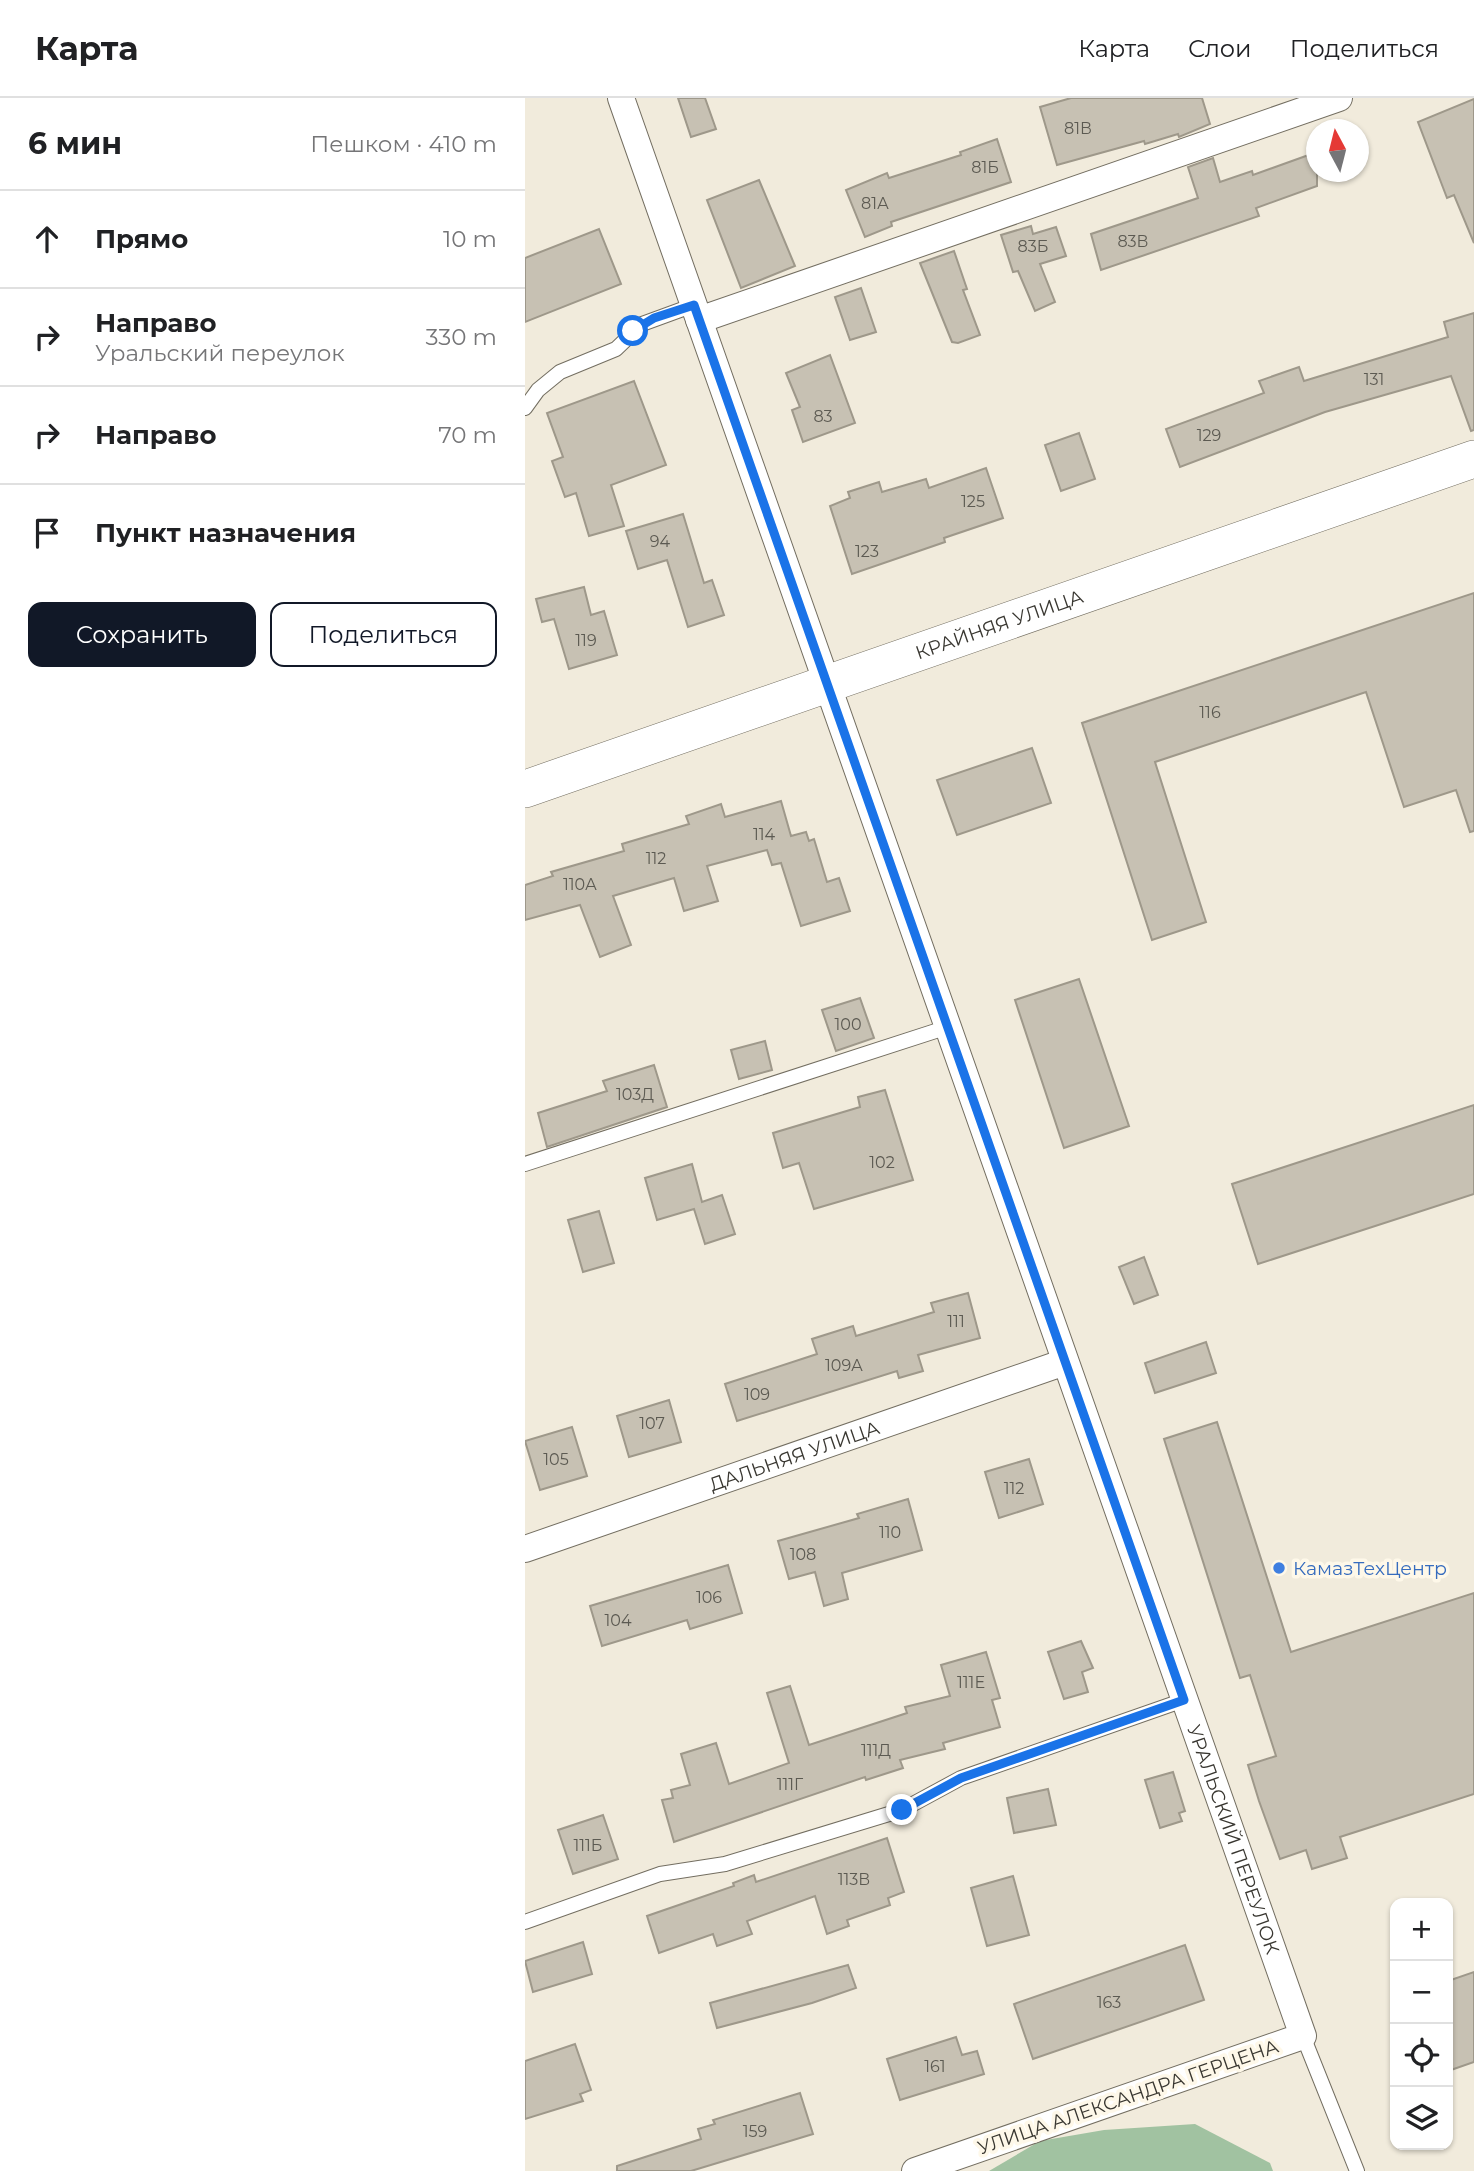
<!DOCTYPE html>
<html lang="ru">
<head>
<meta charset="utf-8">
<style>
  :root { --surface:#fff; --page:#f2f2f2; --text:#202124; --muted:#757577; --line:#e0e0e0; --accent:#111827 }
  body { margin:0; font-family:Montserrat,sans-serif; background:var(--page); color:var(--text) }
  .controls { position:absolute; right:21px; bottom:21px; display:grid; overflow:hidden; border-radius:14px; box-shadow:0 2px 5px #0004 }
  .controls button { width:63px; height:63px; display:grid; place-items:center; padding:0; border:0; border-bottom:2px solid var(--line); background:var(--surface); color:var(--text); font:35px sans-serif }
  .compass { position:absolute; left:781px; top:21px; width:63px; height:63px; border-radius:50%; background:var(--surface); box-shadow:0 2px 5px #0004; rotate:353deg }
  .stop { position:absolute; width:21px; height:21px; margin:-16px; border:5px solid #1a73e8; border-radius:50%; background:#fff }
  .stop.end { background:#1a73e8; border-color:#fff; box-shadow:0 2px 7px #0008 }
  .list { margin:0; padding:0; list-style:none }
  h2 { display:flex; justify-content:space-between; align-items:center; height:91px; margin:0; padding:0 28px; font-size:30px }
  h2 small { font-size:23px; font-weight:400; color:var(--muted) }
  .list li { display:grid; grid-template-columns:46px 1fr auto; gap:21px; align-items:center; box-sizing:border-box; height:98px; padding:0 28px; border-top:2px solid var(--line) }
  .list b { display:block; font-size:26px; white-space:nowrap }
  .list p { margin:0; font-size:23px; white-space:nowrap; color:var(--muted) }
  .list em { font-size:23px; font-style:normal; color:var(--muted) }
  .actions { display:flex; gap:14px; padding:21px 28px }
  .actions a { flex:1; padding:16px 0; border:2px solid var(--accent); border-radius:14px; text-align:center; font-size:24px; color:var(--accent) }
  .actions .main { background:var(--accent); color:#fff }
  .icon { flex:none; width:38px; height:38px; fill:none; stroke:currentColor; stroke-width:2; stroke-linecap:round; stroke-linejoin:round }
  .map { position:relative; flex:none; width:949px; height:2073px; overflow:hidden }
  header { display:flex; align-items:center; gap:42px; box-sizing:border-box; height:98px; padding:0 35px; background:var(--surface); border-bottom:2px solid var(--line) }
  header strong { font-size:33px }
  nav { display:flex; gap:38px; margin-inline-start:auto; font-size:24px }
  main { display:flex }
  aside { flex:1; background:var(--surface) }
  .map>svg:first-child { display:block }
</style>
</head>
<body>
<header>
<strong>Карта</strong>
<nav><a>Карта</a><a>Слои</a><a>Поделиться</a></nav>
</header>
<main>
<aside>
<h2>6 мин<small>Пешком · 410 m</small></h2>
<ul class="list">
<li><svg class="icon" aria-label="ahead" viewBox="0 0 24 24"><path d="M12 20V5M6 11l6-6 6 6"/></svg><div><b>Прямо</b></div><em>10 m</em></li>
<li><svg class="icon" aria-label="right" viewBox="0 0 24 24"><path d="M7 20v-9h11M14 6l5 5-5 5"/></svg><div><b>Направо</b><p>Уральский переулок</p></div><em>330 m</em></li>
<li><svg class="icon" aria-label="right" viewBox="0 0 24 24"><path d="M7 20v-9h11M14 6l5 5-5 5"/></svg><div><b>Направо</b></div><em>70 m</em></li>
<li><svg class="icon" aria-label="arrive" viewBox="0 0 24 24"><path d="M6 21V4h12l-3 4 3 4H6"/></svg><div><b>Пункт назначения</b></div></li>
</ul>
<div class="actions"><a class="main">Сохранить</a><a>Поделиться</a></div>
</aside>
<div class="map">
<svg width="949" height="2073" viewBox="0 0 949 2073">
  <rect width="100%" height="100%" fill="#f1ebdc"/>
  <!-- forest -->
  <path fill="#a1c2a1" d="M670,2026L745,2065L748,2073H464L515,2043L579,2032Z"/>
  <!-- building -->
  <g fill="#c7c1b3" stroke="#9e988a" stroke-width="2">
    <path d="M153,0H180L191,31L166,39Z"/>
    <path d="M546,0H677L685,26L654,39L653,36L620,46L619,43L532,67L515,9Z"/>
    <path d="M949,1V145L929,97L922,100L893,24Z"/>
    <path d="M472,41L486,84L366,124L367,128L340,139L321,92L362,75L364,80L436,57L435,54Z"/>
    <path d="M792,54V88L731,110L734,118L576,172L566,136L673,100L663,69L688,60L695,84L727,73L728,77Z"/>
    <path d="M234,82L270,168L216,190L182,102Z"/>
    <path d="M506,128L508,136L531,129L541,158L515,166L530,204L510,213L493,173L488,174L476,137Z"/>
    <path d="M74,131L96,186L0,224V160Z"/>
    <path d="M429,153L442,191L438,192L455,237L433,245L427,244L395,165Z"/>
    <path d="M336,190L351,234L325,242L310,199Z"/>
    <path d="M949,215V332L946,333L926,278L800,314L655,369L641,331L739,295L734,283L774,269L779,283L923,239L919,224Z"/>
    <path d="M305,257L330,325L278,344L267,312L275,309L261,275Z"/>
    <path d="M109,283L141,367L86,387L99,428L64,438L51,395L40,399L27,363L38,359L22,315Z"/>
    <path d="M554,335L570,381L536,393L520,347Z"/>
    <path d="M461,370L478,420L419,440L420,444L327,476L305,408L325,400L323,394L354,384L357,394L401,381L404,390Z"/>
    <path d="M158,416L179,485L187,482L199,517L163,529L142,462L113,471L101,433Z"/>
    <path d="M59,489L66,517L79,513L92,557L44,571L29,521L17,524L11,501Z"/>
    <path d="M949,495V733L945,734L931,692L879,709L841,594L630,664L681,824L627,842L557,625Z"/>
    <path d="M507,650L526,705L432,737L412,682Z"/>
    <path d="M256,703L266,738L281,734L284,743L289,741L302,784L314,780L325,813L276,828L256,765L247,767L242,752L182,768L193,803L159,813L149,780L88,798L106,847L75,859L55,807L0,822V787L28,778L26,774L99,753L97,746L164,726L161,718L196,706L200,719Z"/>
    <path d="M554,881L604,1028L539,1050L490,902Z"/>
    <path d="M335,900L349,940L311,953L297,912Z"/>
    <path d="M240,943L247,972L214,981L206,952Z"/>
    <path d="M129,967L142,1009L22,1049L13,1015L82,993L78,983Z"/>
    <path d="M360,992L388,1082L289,1111L274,1065L258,1070L248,1035L335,1009L333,999Z"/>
    <path d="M949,1007V1096L733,1166L707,1086Z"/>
    <path d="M167,1066L177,1104L197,1097L210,1136L180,1146L169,1111L132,1122L120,1080Z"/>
    <path d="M74,1113L89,1165L58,1174L43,1122Z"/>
    <path d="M619,1159L633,1197L609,1206L594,1169Z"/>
    <path d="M443,1195L455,1240L393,1257L398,1273L374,1280L372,1273L212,1323L200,1286L292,1256L287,1241L328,1228L331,1238L409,1214L406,1205Z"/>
    <path d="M681,1244L691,1275L630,1295L620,1265Z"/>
    <path d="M144,1302L156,1344L104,1359L92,1318Z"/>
    <path d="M692,1324L766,1554L949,1495V1696L815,1739L822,1760L787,1771L781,1752L755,1761L734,1703L723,1667L751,1658L725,1577L715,1580L639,1341Z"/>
    <path d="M47,1329L62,1378L15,1392L0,1343Z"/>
    <path d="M504,1361L518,1406L474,1420L460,1374Z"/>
    <path d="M383,1401L397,1452L317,1475L323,1501L299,1508L290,1474L264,1481L253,1443L334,1420L332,1416Z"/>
    <path d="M203,1467L217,1515L165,1531L162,1522L77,1548L65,1508Z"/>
    <path d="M556,1543L568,1570L557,1574L563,1594L539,1601L523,1554Z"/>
    <path d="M461,1554L475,1600L467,1602L475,1629L418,1645L420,1651L375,1662L378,1670L341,1682L340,1679L149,1744L137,1702L148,1700L146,1692L165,1687L156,1656L191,1645L204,1686L264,1665L242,1595L265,1588L284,1647L382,1615L380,1609L425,1598L416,1567Z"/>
    <path d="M648,1674L660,1713L654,1715L657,1723L635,1730L620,1682Z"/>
    <path d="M523,1691L531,1727L489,1735L482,1700Z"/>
    <path d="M78,1717L93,1761L48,1776L33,1732Z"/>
    <path d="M362,1740L379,1794L363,1800L365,1807L322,1822L324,1828L302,1836L290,1798L222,1823L227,1836L192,1848L188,1836L134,1855L122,1818L209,1788L208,1785L229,1777L231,1784Z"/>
    <path d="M488,1778L504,1837L462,1848L446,1790Z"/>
    <path d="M58,1844L67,1876L8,1894L0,1863Z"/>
    <path d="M660,1847L679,1902L508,1961L489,1906Z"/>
    <path d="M323,1867L331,1890L287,1905L192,1930L185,1905Z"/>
    <path d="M949,1874V1964L923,1973V1883Z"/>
    <path d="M431,1939L437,1957L452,1953L459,1976L375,2002L362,1961Z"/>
    <path d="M50,1946L66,1992L55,1996L58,2003L0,2021V1963Z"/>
    <path d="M275,1995L288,2036L166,2073H92V2068L176,2041L173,2031L190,2026L188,2022Z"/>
  </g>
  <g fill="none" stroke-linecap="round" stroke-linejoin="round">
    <!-- service casing -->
    <g stroke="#736e61" stroke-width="16">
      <g id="service">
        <path d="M0,310L13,292L35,274L91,251L117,226L169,207"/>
        <path d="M0,1066L423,929"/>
        <path d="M0,1824L135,1776L200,1766L377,1712L436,1680L659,1602"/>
        <path d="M778,1938L832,2073"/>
      </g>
    </g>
    <!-- minor casing -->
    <g stroke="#736e61" stroke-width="28">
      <g id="minor">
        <path id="s1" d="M96,0L778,1938L390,2073"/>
        <path d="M174,222L814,0"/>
        <path id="s2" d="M0,1451L540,1264"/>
      </g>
    </g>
    <!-- secondary casing -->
    <g stroke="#736e61" stroke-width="38">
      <g id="secondary">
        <path id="s3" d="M0,691L949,361"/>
      </g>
    </g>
    <!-- service -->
    <use href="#service" stroke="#fff" stroke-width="14"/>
    <!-- minor -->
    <use href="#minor" stroke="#fff" stroke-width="26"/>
    <!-- secondary -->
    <use href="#secondary" stroke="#fff" stroke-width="37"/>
  </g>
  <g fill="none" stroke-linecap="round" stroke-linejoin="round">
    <!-- route -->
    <path stroke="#1a73e8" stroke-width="9" d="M108,233L129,220L169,207L659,1602L436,1680L377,1712"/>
  </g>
  <!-- markers -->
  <circle fill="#3f7fe0" stroke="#fef8e9" stroke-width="2.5" cx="754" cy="1470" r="7"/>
  <g text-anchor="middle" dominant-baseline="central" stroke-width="7" stroke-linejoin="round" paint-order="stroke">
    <!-- number labels -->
    <g font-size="16" fill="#5c5a52">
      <text x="553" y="30">81В</text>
      <text x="460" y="69">81Б</text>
      <text x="350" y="105">81А</text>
      <text x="608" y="143">83В</text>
      <text x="508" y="148">83Б</text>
      <text x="849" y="281">131</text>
      <text x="298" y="318">83</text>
      <text x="684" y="337">129</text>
      <text x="448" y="403">125</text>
      <text x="135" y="443">94</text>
      <text x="342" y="453">123</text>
      <text x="61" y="542">119</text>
      <text x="685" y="614">116</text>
      <text x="239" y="736">114</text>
      <text x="131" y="760">112</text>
      <text x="55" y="786">110А</text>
      <text x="323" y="926">100</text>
      <text x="110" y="996">103Д</text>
      <text x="357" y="1064">102</text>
      <text x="431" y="1223">111</text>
      <text x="319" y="1267">109А</text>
      <text x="232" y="1296">109</text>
      <text x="127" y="1325">107</text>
      <text x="31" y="1361">105</text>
      <text x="489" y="1390">112</text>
      <text x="365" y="1434">110</text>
      <text x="278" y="1456">108</text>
      <text x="184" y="1499">106</text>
      <text x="93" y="1522">104</text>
      <text x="446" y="1584">111Е</text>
      <text x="351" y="1652">111Д</text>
      <text x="265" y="1686">111Г</text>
      <text x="63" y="1747">111Б</text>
      <text x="329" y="1781">113В</text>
      <text x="584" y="1904">163</text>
      <text x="410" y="1968">161</text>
      <text x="230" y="2033">159</text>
    </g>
    <!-- street labels -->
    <g font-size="19" fill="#393731" stroke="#fef8e9">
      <text stroke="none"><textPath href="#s3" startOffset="502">КРАЙНЯЯ УЛИЦА</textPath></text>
      <text stroke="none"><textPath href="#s2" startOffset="285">ДАЛЬНЯЯ УЛИЦА</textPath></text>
      <text stroke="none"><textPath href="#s1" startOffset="1846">УРАЛЬСКИЙ ПЕРЕУЛОК</textPath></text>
      <text transform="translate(603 1999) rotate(-19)">УЛИЦА АЛЕКСАНДРА ГЕРЦЕНА</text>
    </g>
    <!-- shop labels -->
    <g font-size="19" fill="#366cbe" stroke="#fef8e9" text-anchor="start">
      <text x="768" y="1470">КамазТехЦентр</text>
    </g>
  </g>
</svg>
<div class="controls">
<button>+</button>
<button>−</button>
<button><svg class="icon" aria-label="locate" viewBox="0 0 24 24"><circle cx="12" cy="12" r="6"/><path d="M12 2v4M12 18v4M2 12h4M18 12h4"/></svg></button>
<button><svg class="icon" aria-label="layers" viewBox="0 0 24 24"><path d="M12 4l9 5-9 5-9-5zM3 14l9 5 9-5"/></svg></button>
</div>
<svg class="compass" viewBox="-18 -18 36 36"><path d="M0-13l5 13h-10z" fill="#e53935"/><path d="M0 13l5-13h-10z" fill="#757577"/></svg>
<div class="stop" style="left:108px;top:233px"></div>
<div class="stop end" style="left:377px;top:1712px"></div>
</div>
</main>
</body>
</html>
